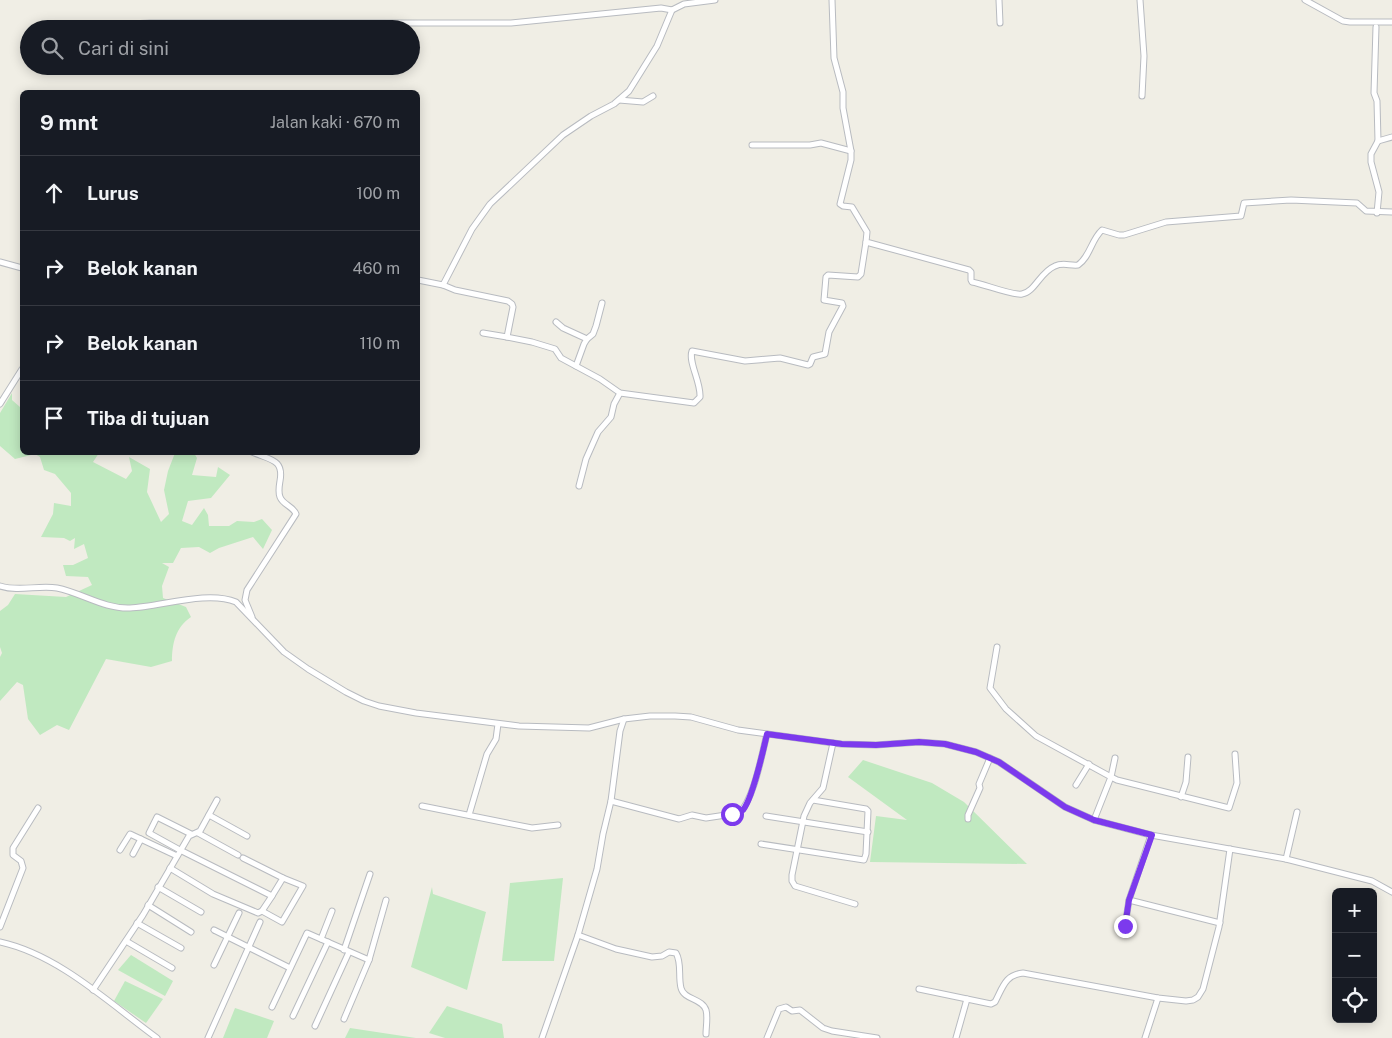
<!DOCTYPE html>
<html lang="id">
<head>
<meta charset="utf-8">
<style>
  :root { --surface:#171b24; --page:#242831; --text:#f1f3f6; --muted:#9ea1a6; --line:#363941 }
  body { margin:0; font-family:"Public Sans",sans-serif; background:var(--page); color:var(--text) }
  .controls { position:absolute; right:15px; bottom:15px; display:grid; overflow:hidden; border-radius:8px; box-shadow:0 2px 12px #0003 }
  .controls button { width:45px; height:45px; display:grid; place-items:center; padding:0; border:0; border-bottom:1px solid var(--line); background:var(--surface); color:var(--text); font:25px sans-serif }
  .stop { position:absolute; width:15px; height:15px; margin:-11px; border:4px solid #7c3aed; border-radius:50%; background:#fff }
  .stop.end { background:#7c3aed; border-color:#fff; box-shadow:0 1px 5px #0008 }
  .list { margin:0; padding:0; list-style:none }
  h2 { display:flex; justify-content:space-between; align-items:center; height:65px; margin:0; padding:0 20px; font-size:21px }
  h2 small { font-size:16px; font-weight:400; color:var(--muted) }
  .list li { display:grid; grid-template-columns:32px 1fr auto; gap:15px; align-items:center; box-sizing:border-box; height:75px; padding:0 20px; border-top:1px solid var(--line) }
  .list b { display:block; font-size:19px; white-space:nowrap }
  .list em { font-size:16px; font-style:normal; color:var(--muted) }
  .icon { flex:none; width:28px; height:28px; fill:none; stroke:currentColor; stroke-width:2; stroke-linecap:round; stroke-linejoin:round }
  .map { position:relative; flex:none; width:1392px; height:1038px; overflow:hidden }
  .search { position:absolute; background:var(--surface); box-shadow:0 2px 12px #0003; left:20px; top:20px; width:400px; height:55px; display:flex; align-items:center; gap:12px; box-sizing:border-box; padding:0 18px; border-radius:28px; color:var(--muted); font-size:19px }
  .panel { position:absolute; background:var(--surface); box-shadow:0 2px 12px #0003; left:20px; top:90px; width:400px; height:365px; border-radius:8px }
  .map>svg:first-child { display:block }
</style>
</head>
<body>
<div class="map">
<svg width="1392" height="1038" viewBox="0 0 1392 1038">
  <rect width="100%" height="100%" fill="#f0eee5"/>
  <!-- green -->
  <g fill="#c0e9c0">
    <path d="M12,393V400L20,407L22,405V452L99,453L93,462L126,479L132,471L129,457L150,469L147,492L161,522L169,514L164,490L168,471L175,453H194L197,458L192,475L216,477L218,467L230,475L211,498L188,501L182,521L192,525L204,508L208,515L209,526H229L237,521L254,522L262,519L272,530L263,549L253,537L219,548L210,553L199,547L181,548L173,563H162L169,567L162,586L163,598L186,607L191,617C176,627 172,643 172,661L151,667L106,659L69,730L57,725L40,735L28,719L23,685L17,682L0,701V657L2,653L0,647V611L8,605L15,594L66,597L92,585L88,577L66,576L63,565H73L88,558L84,544L74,549L75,538L70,541L64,538L41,537L53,514L54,503L71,506V493L55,474L44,470L40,457L35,454L15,459L0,446V413Z"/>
    <path d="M863,760L932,783L964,802L1027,864L870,862L876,816L907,820L848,777Z"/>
    <path d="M563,878L554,961H502L510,883Z"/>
    <path d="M432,887L433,894L486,912L467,990L411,967Z"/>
    <path d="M131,955L173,981L165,996L118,970Z"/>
    <path d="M125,981L163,999L146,1023L114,1001Z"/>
    <path d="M447,1006L502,1024L504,1038H445L429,1033Z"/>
    <path d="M235,1008L274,1021L267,1038H223Z"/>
    <path d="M350,1028L416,1038H345Z"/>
  </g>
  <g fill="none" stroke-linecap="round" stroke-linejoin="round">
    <!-- minor casing -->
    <g stroke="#b8bbc0" stroke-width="7">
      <g id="minor">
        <path d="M832,0L834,58L843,92V108L851,151V160L840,204L843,206L852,207L867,232L866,242L969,270L971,272V280L972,282C984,284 1013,296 1022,294C1035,292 1040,272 1055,266C1063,262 1070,266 1078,265C1090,257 1091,240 1102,230L1119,235H1124L1166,222L1241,216L1244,203L1291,200L1357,203L1366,211L1392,212"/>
        <path d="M999,0L1000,23"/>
        <path d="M1140,0L1144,56L1142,96"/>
        <path d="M1305,0L1343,21L1350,22H1392"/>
        <path d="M1376,27L1374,93L1377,101L1378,141L1371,154V162L1379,192L1377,213"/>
        <path d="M52,28L150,23H511L661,8L672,10"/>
        <path d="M619,100L643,102L653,96"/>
        <path d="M1378,141L1392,137"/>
        <path d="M752,145H810L821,143L851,151"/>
        <path d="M0,262L22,268"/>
        <path d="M418,280L443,285L472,229L490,204L563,135L591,116L614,104L629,91L657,46L672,10L684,4L715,0"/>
        <path d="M443,285L455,290L508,301L512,304L513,307L507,337L532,342L555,349L561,358L600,379L620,393L694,403L700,397C701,382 688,362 692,351L745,361L780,358L808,365L810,364L813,357L825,354L829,332L843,306L842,303L824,300L826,277L828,275L858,277L861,274L866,242"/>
        <path d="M556,322L563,328L587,339"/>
        <path d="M483,333L507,337"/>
        <path d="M576,366L584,344L587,339L593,334L596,326L602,303"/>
        <path d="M0,404L22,369"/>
        <path d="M579,486L586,459L598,432L611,417L614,404L620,393"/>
        <path d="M0,586C19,592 38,585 57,588C82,593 104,609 130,608C160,607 207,590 236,602L284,652L308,669L346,692L364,701L379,706L416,713L519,726L589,728L624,719L650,716H675L691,717L738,730L841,744L876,745L919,742L945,744L976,752L999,762L1065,807L1094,820L1151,835L1286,859L1372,881L1392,892"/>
        <path d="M252,617L245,600L247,590L296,514C293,506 283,505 280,497C278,492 279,487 280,481C284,459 270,460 252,452"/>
        <path d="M997,647L990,688L1006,709L1036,736L1111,777L1094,820"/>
        <path d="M833,743L823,788L810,803L804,816L792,875V881L795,886L855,904"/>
        <path d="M1115,758L1111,777L1117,780L1229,808L1237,783L1235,754"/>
        <path d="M1076,785L1089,764"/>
        <path d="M1181,797L1186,782L1188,757"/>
        <path d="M611,801L679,819L692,815L706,818L739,813C754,800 762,753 767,734"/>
        <path d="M422,806L532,828L558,825"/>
        <path d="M209,815L247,836"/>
        <path d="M469,815L487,754L496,739L498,724"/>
        <path d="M766,816L868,832"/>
        <path d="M968,819V815L980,788L979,784L990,758"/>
        <path d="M198,833L238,855"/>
        <path d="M761,844L864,860L866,854L868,811L866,809L813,800"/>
        <path d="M178,849L149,833L157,817L191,834"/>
        <path d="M120,850L130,834L177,856"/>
        <path d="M133,854L141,839"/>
        <path d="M243,858L283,878L272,896"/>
        <path d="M1286,859L1297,812"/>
        <path d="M170,868L213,894L258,913L262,911L272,896L180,850"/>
        <path d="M158,887L201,912"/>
        <path d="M1129,900L1220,923"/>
        <path d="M148,905L191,932"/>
        <path d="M262,911L282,922L303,886L283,878"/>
        <path d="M137,923L181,948"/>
        <path d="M1125,926L1129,900L1151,835"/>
        <path d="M0,927L23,868L21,861L13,855V848L38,808"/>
        <path d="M214,930L290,968"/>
        <path d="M578,935L616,949L652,957L662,956L669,952L676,953C682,963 678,976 681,988C684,1000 702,998 706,1010C708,1017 706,1027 706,1034"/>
        <path d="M321,939L332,911"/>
        <path d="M126,941L172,968"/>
        <path d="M0,942C59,955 109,1003 157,1038"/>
        <path d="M344,950L370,874"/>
        <path d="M214,965L239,913"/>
        <path d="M919,989L991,1004L995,1002C1003,987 1005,975 1023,973L1158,998L1186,1001L1193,1000L1198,997L1203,989L1219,927L1230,849"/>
        <path d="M93,990L143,915L189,836L200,831L217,800"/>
        <path d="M272,1007L307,933L369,960"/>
        <path d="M293,1016L328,942"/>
        <path d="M344,1019L369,960L386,900"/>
        <path d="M315,1026L349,952"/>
        <path d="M208,1038L260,922"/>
        <path d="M542,1038L578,935L597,869L603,834L611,801L620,731L624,719"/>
        <path d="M767,1038L779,1009L786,1007L792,1011L800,1010L823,1028L832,1031L877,1038"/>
        <path d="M956,1038L967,999"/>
        <path d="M1145,1038L1158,998"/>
      </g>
    </g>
    <!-- minor -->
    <use href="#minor" stroke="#fff" stroke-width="5"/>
  </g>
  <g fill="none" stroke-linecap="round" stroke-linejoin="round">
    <!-- route -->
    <path stroke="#7c3aed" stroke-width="6" d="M732,814C736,814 740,813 743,810C753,798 763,751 767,734L842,744L876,745L919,742L945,744L976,752L999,762L1065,807L1094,820L1152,835L1129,900L1125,926"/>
  </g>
</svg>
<div class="controls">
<button>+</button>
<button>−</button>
<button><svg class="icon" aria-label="locate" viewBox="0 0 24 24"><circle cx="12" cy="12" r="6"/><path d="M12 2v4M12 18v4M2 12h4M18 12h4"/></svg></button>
</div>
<div class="stop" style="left:732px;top:814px"></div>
<div class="stop end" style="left:1125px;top:926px"></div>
<div class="search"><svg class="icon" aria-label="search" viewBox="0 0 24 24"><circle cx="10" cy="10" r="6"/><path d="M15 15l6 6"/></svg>Cari di sini</div>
<section class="panel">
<h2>9 mnt<small>Jalan kaki · 670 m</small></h2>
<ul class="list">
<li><svg class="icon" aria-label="ahead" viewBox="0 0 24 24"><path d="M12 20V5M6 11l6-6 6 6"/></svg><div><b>Lurus</b></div><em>100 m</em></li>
<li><svg class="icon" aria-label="right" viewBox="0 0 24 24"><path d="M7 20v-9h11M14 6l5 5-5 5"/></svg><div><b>Belok kanan</b></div><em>460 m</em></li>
<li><svg class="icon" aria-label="right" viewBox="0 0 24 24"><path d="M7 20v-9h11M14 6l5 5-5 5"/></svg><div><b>Belok kanan</b></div><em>110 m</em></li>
<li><svg class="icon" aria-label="arrive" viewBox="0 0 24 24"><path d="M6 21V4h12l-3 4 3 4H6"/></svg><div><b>Tiba di tujuan</b></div></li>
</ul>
</section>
</div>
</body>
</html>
